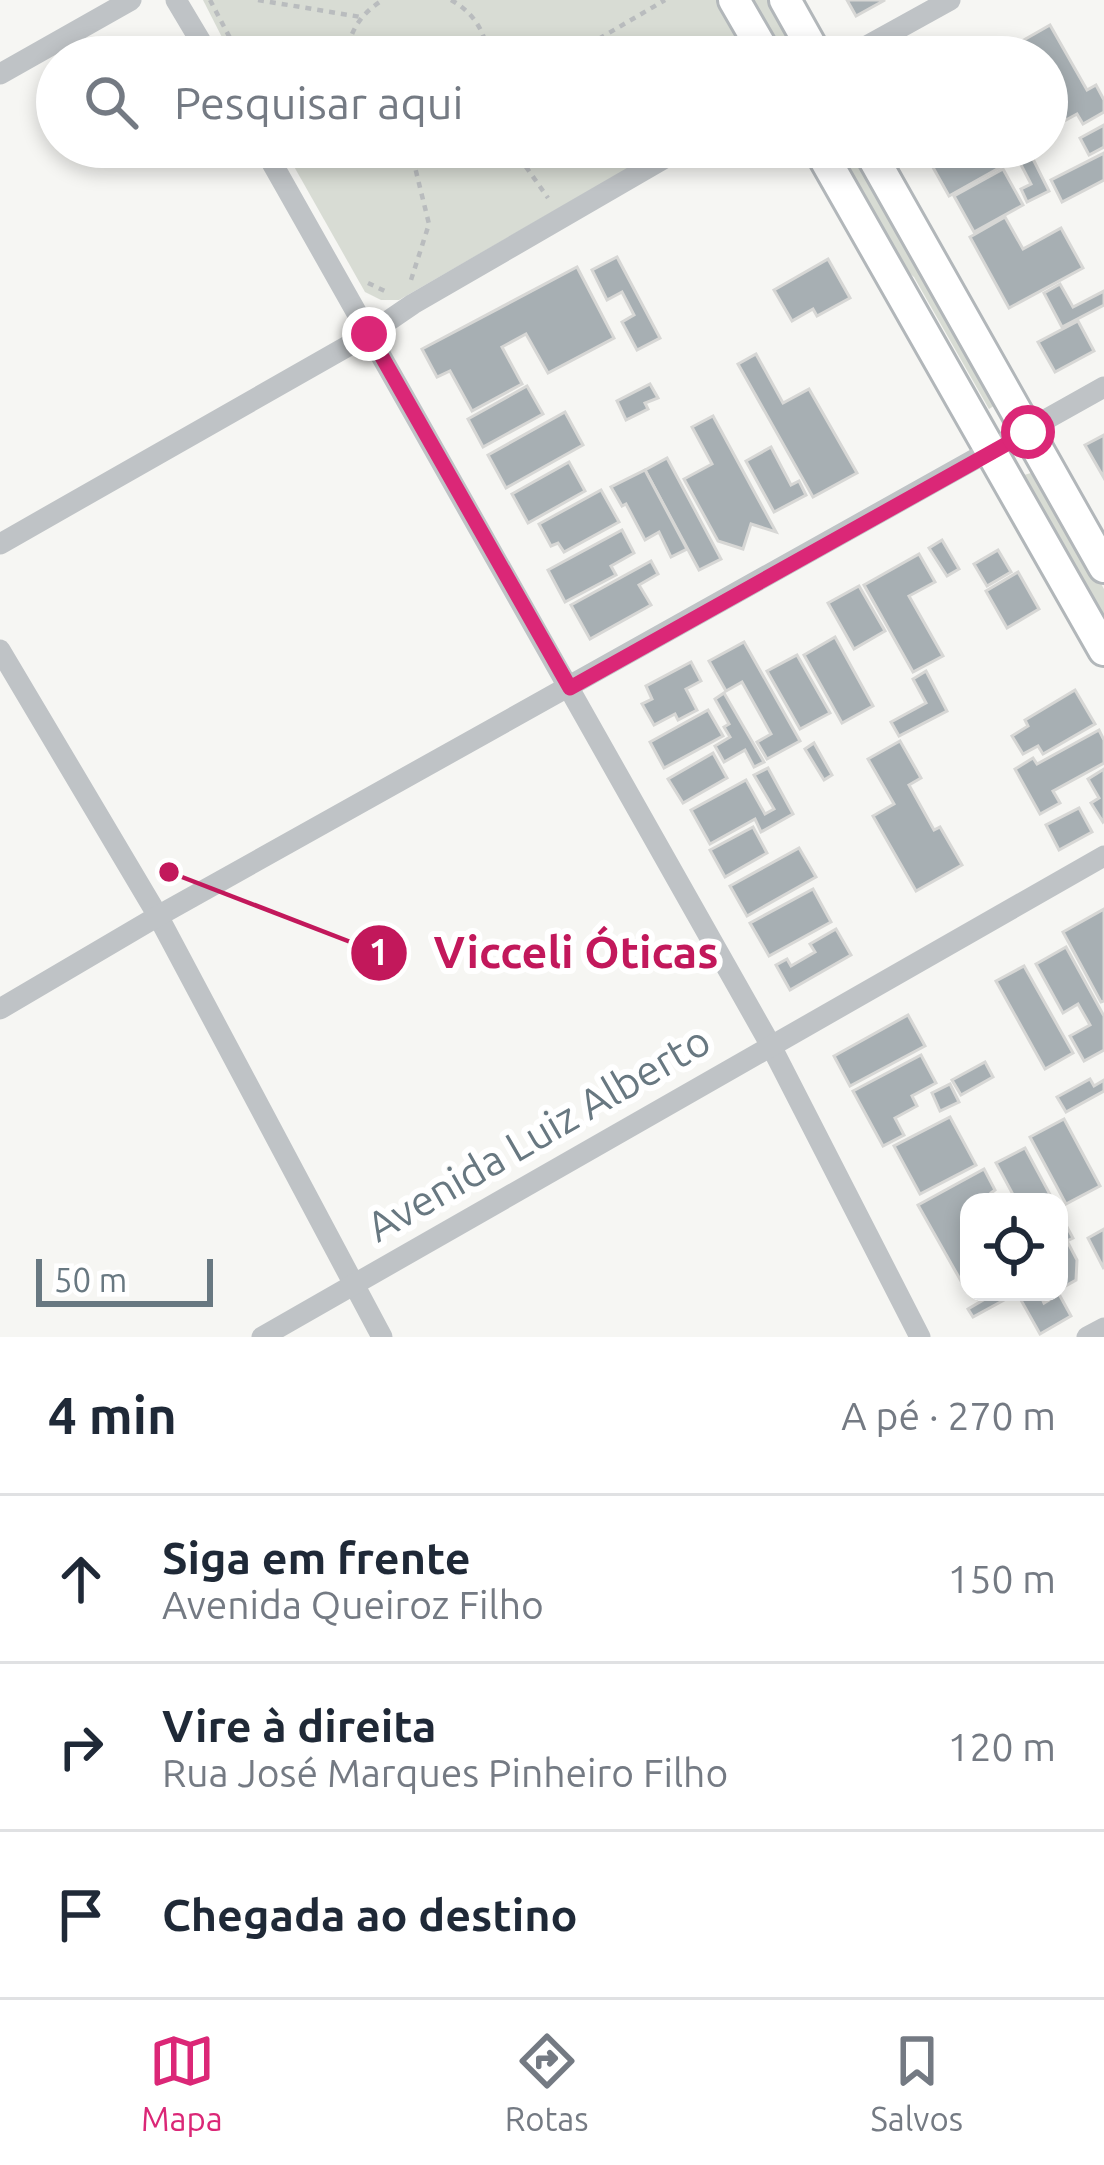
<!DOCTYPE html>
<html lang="pt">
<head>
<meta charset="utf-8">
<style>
  :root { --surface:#fff; --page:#f2f2f3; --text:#1f2937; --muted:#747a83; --line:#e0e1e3; --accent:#db2777 }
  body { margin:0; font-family:Ubuntu,sans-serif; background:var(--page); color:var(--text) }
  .controls { position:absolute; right:36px; bottom:36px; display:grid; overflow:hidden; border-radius:24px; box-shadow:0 6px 18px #0003 }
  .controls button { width:108px; height:108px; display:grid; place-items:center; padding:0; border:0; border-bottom:3px solid var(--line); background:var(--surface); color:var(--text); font:60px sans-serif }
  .scale { position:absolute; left:36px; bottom:30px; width:177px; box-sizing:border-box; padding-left:12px; border:6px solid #687881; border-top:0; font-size:33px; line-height:42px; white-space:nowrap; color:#687881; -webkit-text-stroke:9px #fff; paint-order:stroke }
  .stop { position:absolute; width:36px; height:36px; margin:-27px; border:9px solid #db2777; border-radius:50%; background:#fff }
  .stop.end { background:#db2777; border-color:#fff; box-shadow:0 3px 12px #0008 }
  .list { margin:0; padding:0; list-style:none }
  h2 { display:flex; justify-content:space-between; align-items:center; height:156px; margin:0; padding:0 48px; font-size:51px }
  h2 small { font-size:39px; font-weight:400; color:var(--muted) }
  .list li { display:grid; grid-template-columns:78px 1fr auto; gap:36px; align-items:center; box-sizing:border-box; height:168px; padding:0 48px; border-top:3px solid var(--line) }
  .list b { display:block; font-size:45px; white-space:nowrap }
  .list p { margin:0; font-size:39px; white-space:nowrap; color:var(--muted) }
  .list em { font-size:39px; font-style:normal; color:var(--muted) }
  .icon { flex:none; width:66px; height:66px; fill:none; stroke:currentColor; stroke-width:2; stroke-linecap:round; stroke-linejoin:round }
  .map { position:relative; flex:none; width:1104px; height:1337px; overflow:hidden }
  .search { position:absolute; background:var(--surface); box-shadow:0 6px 18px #0003; left:36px; right:36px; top:36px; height:132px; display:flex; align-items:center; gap:30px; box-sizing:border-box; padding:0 42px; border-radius:66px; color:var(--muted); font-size:45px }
  .sheet { height:660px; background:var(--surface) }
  nav { display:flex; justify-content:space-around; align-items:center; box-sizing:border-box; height:168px; border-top:3px solid var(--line); background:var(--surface); font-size:33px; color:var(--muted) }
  nav a { display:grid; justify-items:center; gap:6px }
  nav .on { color:var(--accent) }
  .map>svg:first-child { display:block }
</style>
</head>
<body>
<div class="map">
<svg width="1104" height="1337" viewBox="0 0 1104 1337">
  <rect width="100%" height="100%" fill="#f6f6f3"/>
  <!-- green -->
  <g fill="#d8dcd4">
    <path d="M203,0H717L750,57H232Z"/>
    <path d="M749,0H770L796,47L797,55H780Z"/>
    <path d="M283,147H665L399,300H381L365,292Z"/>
    <path d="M832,147H854L1000,402L989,409L914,277L898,264Z"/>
    <path d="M1031,473L1040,476L1104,589V625L1022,483L1024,475Z"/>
  </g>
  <!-- building -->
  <g fill="#a7afb3" stroke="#d7d7d5" stroke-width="3">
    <path d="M847,0H885L856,16Z"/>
    <path d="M1050,25L1087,90L1096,85L1104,100V112L1083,124L1077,114L1066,120L1047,86V57H1031L1022,41Z"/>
    <path d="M1104,125V147L1089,155L1080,138Z"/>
    <path d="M956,147H1008L1015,159L949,196L930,162Z"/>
    <path d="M1030,153L1049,191L1027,202L1021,189L1031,184L1018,159Z"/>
    <path d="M1104,153V180L1062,202L1051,180Z"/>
    <path d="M1003,169L1023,205L974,232L954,196Z"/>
    <path d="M1005,217L1023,249L1061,228L1083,268L1009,308L970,237Z"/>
    <path d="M617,257L660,338L637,350L622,322L634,315L622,292L607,300L592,270Z"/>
    <path d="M828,259L850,298L817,316L813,309L792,321L774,290Z"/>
    <path d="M577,267L614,338L548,373L526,334L502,347L522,384L472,411L450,371L437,377L422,349Z"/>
    <path d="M1060,284L1073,307L1104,291V305L1062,327L1044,293Z"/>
    <path d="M1078,321L1094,351L1055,372L1038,342Z"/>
    <path d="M756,354L783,403L809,389L857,473L813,497L738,364Z"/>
    <path d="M650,384L658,398L645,403L648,409L626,420L617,401Z"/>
    <path d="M527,386L543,414L483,447L468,419Z"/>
    <path d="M565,412L583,445L506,488L488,455Z"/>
    <path d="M713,416L776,532L751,524L743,549L718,541L684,479L712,464L692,427Z"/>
    <path d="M1104,435V478L1085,445Z"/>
    <path d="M771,447L791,485L799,481L806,495L774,512L746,461Z"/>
    <path d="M667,458L721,559L699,570L645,470Z"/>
    <path d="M569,462L585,491L528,523L512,494Z"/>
    <path d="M645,470L687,549L671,557L659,532L645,540L626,504L622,506L611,487Z"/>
    <path d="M601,490L619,522L564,552L558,543L551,546L539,524Z"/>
    <path d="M622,530L634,553L611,566L616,575L565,602L548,570Z"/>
    <path d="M942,540L959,569L947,576L929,548Z"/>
    <path d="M998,550L1011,572L987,586L974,564Z"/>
    <path d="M919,554L935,582L909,596L943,656L913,672L864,585Z"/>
    <path d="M651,561L658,574L639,585L651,605L590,639L571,605Z"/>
    <path d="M1018,572L1039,609L1007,628L986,591Z"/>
    <path d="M859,586L885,631L854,649L828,603Z"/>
    <path d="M835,637L873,706L842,723L804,655Z"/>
    <path d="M744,642L800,741L767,759L757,742L771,734L742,682L726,691L709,661Z"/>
    <path d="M797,655L830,713L800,729L767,671Z"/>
    <path d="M691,662L701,681L686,689L697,710L678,720L675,714L654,725L642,704L652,699L646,686Z"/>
    <path d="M926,671L947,711L899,736L891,722L926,703L913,679Z"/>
    <path d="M1075,690L1095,724L1043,754L1038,746L1023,754L1012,736L1028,726L1025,720Z"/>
    <path d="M724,693L764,762L754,767L745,750L724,762L715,746L730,737L724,727L729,724L715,699Z"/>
    <path d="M708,710L723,736L664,768L650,742Z"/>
    <path d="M1099,730L1104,740V763L1053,791L1060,803L1040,814L1015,769L1033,758L1037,764Z"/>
    <path d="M900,741L921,778L909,785L934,830L940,827L962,865L916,891L873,816L894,804L868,759Z"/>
    <path d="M814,743L832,775L824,780L805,749Z"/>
    <path d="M713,753L727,778L683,803L668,779Z"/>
    <path d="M768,768L793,814L761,832L755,819L710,844L691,810L746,780L765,814L774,809L754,775Z"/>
    <path d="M1104,769V821L1103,822L1091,803L1099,798L1088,779Z"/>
    <path d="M1079,808L1092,832L1059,850L1046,825Z"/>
    <path d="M753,827L767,853L725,877L710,850Z"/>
    <path d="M799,848L816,877L747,916L730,886Z"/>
    <path d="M813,889L831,922L769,956L750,923Z"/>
    <path d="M1104,909V1001L1101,1002L1063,932Z"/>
    <path d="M836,929L851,955L790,990L776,965L787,959L791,966L815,952L810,944Z"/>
    <path d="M1066,947L1104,1016V1050L1084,1061L1070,1036L1090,1025L1078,1004L1063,1013L1036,964Z"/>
    <path d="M1024,966L1073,1053L1045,1069L996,981Z"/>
    <path d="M908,1015L925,1046L850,1086L834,1056Z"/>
    <path d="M921,1055L936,1083L912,1096L917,1106L895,1118L904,1135L883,1146L853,1091Z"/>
    <path d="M985,1062L993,1077L961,1095L952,1080Z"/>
    <path d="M1090,1079L1094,1086L1104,1080V1091L1066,1112L1057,1097Z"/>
    <path d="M950,1084L959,1102L940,1111L932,1093Z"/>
    <path d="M950,1117L976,1165L920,1194L894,1146Z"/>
    <path d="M1064,1119L1100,1186L1066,1204L1030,1137Z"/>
    <path d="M1025,1148L1054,1202H1017L996,1163Z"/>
    <path d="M984,1169L995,1190L991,1193L996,1202H969V1277L961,1281L918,1205Z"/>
    <path d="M1059,1212L1073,1238L1067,1241L1077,1260L1076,1280L1062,1288Z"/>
    <path d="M1104,1229V1269L1088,1238Z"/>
    <path d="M987,1292H1039L1044,1303L1059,1294L1071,1316L1040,1334L1017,1293L973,1317L968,1309L990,1296Z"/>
  </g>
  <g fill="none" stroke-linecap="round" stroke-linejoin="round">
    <!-- secondary casing -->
    <g stroke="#b2b7ba" stroke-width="36">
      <g id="secondary">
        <path d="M734,0L767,57"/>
        <path d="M785,0L817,57"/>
        <path d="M818,147L1104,650"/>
        <path d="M867,147L1104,567"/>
      </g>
    </g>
    <!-- path -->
    <g stroke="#b9bcbe" stroke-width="4.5" stroke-dasharray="6 6" stroke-linecap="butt">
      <path d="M210,0L240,57"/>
      <path d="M258,0L361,17"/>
      <path d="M451,0C473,12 486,32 488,57"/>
      <path d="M346,57C349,32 361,13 383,0"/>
      <path d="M568,57L665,0"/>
      <path d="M410,147L429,224L411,280"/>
      <path d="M512,147L548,198"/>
      <path d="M368,283L389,293"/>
    </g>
    <!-- minor -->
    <g stroke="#bfc3c6" stroke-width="21">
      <path d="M176,0L210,57"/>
      <path d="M847,57L950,0"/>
      <path d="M0,74L131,0"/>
      <path d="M263,147L770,1044L920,1337"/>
      <path d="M0,544L369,334L413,304L684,147"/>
      <path d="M0,650L158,916L382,1337"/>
      <path d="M0,1009L158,916L1104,387"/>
      <path d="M262,1337L1104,856"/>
      <path d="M1087,1337L1104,1328"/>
    </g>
    <!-- secondary -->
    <use href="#secondary" stroke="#fff" stroke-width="30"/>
  </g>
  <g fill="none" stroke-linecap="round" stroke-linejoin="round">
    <!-- route -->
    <path stroke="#db2777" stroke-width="15" d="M369,334L570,688L1028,432"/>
  </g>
  <g text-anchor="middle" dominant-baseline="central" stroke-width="12" stroke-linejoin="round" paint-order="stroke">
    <!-- street labels -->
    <g font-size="42" fill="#687881" stroke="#fff">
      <text transform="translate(538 1133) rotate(-30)">Avenida Luiz Alberto</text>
    </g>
  </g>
  <!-- callouts -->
  <path fill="none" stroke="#c2185b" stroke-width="4.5" d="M169 872L379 953"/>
  <g fill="#c2185b" stroke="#fff" stroke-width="4.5">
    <circle cx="169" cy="872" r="12"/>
    <circle cx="379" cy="953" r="30"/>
  </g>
  <g font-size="36" text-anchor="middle" font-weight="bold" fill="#fff">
    <text x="379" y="965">1</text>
  </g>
  <g font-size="45" text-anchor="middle" font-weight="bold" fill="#c2185b" stroke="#fff" stroke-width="12" stroke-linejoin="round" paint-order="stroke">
    <text x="576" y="968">Vicceli Óticas</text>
  </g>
</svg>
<div class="controls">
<button><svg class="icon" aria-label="locate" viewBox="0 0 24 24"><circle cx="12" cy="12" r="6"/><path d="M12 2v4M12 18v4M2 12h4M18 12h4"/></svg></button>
</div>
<div class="scale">50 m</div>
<div class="stop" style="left:1028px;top:432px"></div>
<div class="stop end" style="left:369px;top:334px"></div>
<div class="search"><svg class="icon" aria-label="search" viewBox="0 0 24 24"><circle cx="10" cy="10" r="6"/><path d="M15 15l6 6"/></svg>Pesquisar aqui</div>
</div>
<section class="sheet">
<h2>4 min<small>A pé · 270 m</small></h2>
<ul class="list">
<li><svg class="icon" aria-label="ahead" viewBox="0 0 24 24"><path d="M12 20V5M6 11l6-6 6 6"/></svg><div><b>Siga em frente</b><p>Avenida Queiroz Filho</p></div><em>150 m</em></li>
<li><svg class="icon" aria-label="right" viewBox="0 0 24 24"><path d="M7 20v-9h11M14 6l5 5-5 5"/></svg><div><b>Vire à direita</b><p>Rua José Marques Pinheiro Filho</p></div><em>120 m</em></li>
<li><svg class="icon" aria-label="arrive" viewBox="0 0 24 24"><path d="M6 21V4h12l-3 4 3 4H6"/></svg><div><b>Chegada ao destino</b></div></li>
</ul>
</section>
<nav>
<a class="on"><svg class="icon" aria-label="map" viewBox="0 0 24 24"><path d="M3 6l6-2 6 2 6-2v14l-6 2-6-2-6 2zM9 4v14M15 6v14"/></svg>Mapa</a>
<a><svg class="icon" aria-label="directions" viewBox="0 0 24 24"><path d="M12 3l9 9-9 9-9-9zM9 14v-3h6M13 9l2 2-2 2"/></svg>Rotas</a>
<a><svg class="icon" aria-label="saved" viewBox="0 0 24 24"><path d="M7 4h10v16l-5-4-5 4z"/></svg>Salvos</a>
</nav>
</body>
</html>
